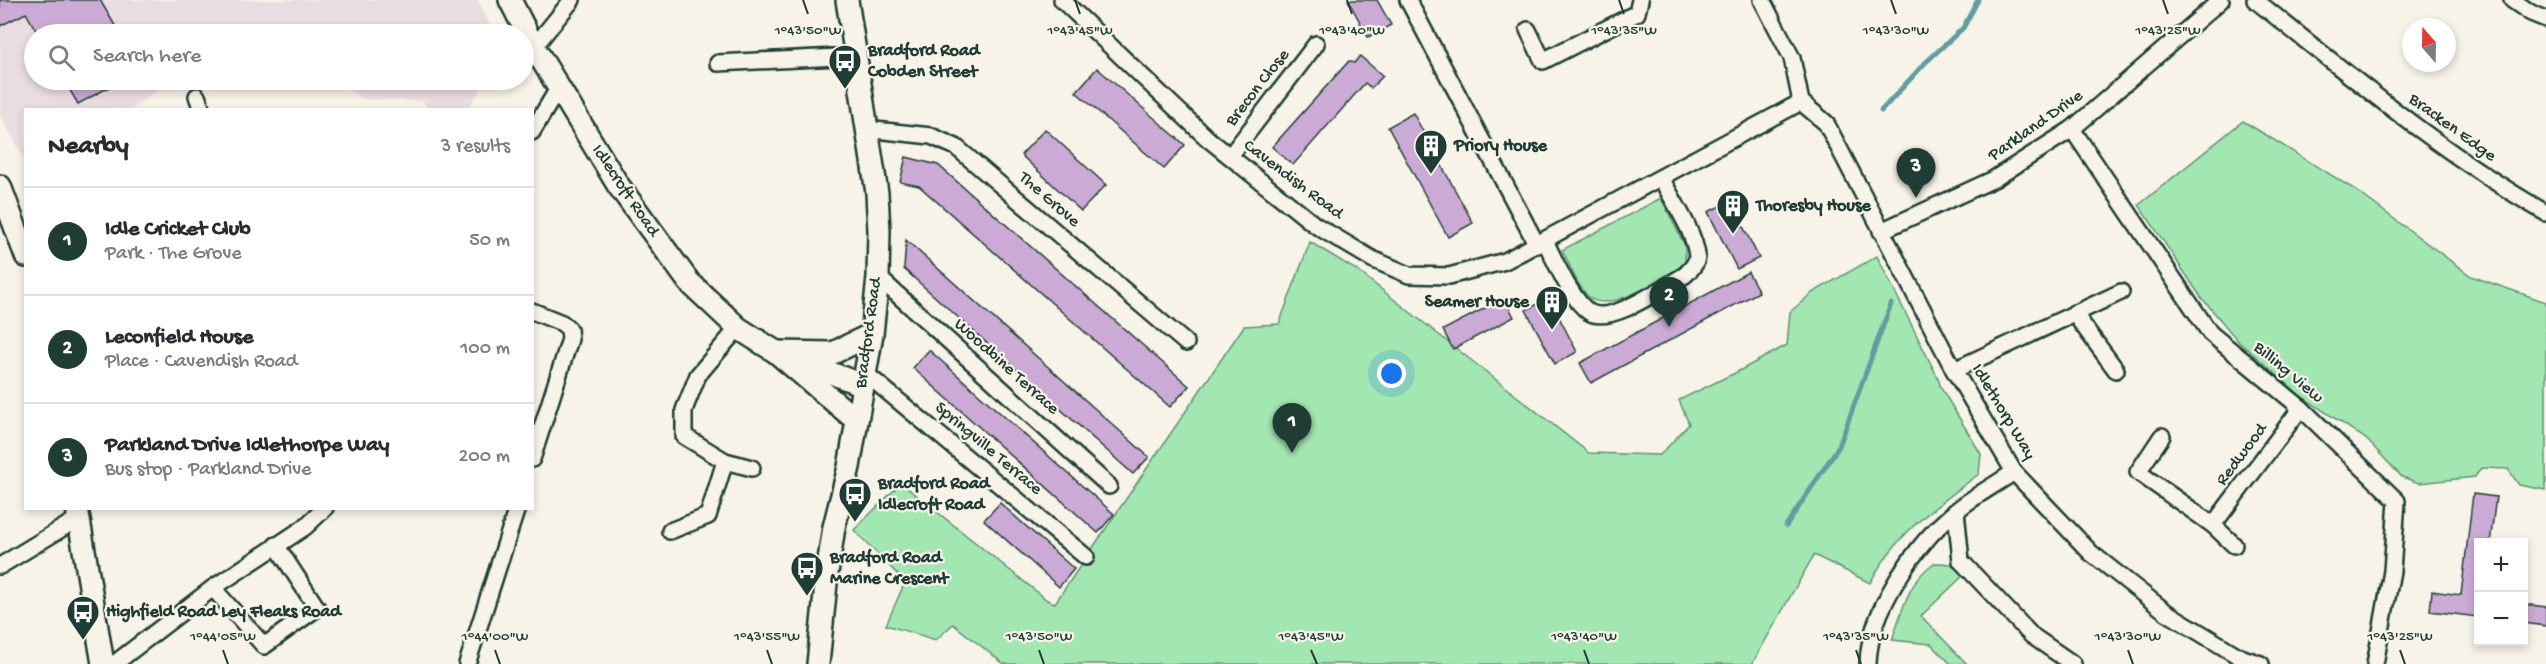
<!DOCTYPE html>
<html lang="en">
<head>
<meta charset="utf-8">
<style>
  :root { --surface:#fff; --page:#f7f7f7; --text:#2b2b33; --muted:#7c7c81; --line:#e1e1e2; --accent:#1f3d34 }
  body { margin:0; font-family:"Gochi Hand",sans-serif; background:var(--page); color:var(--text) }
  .controls { position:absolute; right:18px; bottom:18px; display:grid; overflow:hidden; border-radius:0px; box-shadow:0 3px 9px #0003 }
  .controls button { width:54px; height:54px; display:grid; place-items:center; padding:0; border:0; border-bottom:2px solid var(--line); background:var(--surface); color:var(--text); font:30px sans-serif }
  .compass { position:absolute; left:2402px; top:18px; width:54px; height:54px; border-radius:50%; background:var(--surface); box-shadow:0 3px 9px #0003; rotate:340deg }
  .you { position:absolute; left:1392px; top:374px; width:21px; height:21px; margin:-15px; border:4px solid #fff; border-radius:50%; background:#1a73e8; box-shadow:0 0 0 9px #1a73e833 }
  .badge { display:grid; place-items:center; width:39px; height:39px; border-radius:50%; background:var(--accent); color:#fff; font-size:20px; font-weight:700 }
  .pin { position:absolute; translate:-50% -50px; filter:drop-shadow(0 2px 3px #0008) }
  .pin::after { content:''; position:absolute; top:32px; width:21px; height:18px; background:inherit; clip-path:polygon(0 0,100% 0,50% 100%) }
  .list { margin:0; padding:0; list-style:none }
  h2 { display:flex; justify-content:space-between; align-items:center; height:78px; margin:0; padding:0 24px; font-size:26px }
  h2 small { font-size:20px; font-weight:400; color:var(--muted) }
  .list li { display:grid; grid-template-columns:39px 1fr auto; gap:18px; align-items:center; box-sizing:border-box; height:108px; padding:0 24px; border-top:2px solid var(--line) }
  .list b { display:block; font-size:22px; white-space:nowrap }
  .list p { margin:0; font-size:20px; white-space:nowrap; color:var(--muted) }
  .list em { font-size:20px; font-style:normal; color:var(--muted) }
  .icon { flex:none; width:33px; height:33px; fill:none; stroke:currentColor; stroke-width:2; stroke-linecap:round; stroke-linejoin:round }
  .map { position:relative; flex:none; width:2546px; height:664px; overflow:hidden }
  .search { position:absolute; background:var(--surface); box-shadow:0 3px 9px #0003; left:24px; top:24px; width:510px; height:66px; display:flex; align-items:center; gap:15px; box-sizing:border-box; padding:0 21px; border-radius:33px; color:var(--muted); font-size:22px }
  .panel { position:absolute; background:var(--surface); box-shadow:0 3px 9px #0003; left:24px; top:108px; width:510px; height:402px; border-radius:0px }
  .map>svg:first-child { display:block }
</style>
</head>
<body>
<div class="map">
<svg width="2546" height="664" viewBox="0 0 2546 664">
  <rect width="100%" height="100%" fill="#f7f3e8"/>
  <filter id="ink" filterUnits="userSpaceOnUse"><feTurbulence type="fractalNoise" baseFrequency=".0167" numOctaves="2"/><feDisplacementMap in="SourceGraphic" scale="12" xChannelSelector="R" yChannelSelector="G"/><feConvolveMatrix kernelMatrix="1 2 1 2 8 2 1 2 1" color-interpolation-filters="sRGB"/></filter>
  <g filter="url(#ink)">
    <!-- built -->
    <g fill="#eadde2">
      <path d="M0,0H478L494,34H261L244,24L230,34H34V80H171L131,109L26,110L25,159L0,115Z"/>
      <path d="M332,80H487L467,109L429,110L423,101L363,99Z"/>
    </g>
    <!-- green -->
    <g fill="#a2e6b1" stroke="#609272" stroke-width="1.5">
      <path d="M2243,121L2354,189L2471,276L2546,302V490L2519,485L2508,469L2481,468L2475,477L2419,483L2402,477L2366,439L2301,396L2239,342L2201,297L2139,205Z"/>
      <path d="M1661,198L1685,246V263C1669,276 1609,314 1590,298C1577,287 1570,265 1562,250Z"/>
      <path d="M1310,242L1358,271L1589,453L1660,455L1689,424L1679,400L1739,371L1787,345L1790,312L1812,293L1877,256L1938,378L1941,388L1981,454L1979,474C1933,509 1898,531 1870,583L1814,555L1752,664H1004L953,624L936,640L886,625L905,582L854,530L901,483L1047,600L1055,603L1244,326L1279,324Z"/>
      <path d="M1934,563C1948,563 1956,563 1965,574L1921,616L1967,664H1951L1931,644L1892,640C1902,612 1908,581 1934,563Z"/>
    </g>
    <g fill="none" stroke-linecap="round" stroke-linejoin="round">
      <!-- stream -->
      <g stroke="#619da0" stroke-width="5">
        <path d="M1881,111L1924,64L1963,28L1978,0"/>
        <path d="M1786,526L1839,446L1891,304"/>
      </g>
    </g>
    <!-- building -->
    <g fill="#cbaad5" stroke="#1f3d34" stroke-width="1.5">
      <path d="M0,0H100L120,34H38L26,13L0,26Z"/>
      <path d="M1348,0H1377L1391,25L1368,37Z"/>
      <path d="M1360,56L1383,76L1371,88L1365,83L1293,165L1272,147L1349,61L1354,63Z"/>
      <path d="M1097,68L1185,145L1164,169L1076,92Z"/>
      <path d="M64,80H122L78,104Z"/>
      <path d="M1413,113L1473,223L1448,237L1388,127Z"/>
      <path d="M1045,129L1106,185L1081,211L1021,155Z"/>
      <path d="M906,157L938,165L1189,386L1170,407L919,186L900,182Z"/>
      <path d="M1730,201L1759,258L1737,269L1708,212Z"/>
      <path d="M906,240L1149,457L1133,474L904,269Z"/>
      <path d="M1748,272L1759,292L1591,383L1580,363Z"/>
      <path d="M1504,298L1514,317L1453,349L1443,330Z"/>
      <path d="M1549,298L1577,352L1555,364L1526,310Z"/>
      <path d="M929,350L1114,514L1098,533L913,368Z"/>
      <path d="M2473,494L2496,497L2490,543H2478V617L2430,611L2432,591L2461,595Z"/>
      <path d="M1000,503L1074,569L1059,587L984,520Z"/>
      <path d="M2523,604L2546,607V626L2523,623Z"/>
    </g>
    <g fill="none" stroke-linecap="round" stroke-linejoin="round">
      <!-- street casing -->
      <g stroke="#1f3d34" stroke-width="20">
        <g id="street">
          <path d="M1062,0L1207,138L1315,225L1372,259L1409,275L1449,276L1505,261L1801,102"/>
          <path d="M1408,0L1537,245"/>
          <path d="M1762,0L1792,58L1801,102"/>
          <path d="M2255,0C2350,75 2441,153 2546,213"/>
          <path d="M2512,0L2531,13L2546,19"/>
          <path d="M1528,30L1543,61L1637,13L1640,0"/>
          <path d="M534,47L572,0"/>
          <path d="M718,63L857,56"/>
          <path d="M197,96L202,110"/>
          <path d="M1801,102L1826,123L1954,370L2014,472L2091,553L2166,612L2240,657L2261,664"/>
          <path d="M866,129L931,136L956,147L1186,343"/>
          <path d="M2072,129L2210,333L2301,408L2397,501L2392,571L2375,664"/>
          <path d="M532,132L559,87"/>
          <path d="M1230,156L1316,44"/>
          <path d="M1881,231L1994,179L2072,129L2221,0"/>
          <path d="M1545,241C1555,260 1571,300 1589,312C1610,326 1665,286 1685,275C1690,270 1697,264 1697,256C1695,233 1672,199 1661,178"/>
          <path d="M878,277L1109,486"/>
          <path d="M532,311L562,323L569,329L570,339L532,459"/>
          <path d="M2074,313L2116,370"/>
          <path d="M738,328L698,375L684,410V436L725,461L752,468"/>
          <path d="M1954,370L2121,292"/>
          <path d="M865,373L1086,557"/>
          <path d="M2162,436L2138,472L2213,525L2234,545"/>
          <path d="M1956,511L1961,561L2031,635L2073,664"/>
          <path d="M2213,525L2301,408"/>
          <path d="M670,531L708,516L725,461"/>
          <path d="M0,566L79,518"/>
          <path d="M213,588L264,646L317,608L276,545"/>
          <path d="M114,664L213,588L305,527L325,508"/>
          <path d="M467,664L517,508"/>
          <path d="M1868,664C1869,611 1916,543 1956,511C1974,496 1995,485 2014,472"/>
        </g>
      </g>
      <!-- secondary casing -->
      <g stroke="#1f3d34" stroke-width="26">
        <g id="secondary">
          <path d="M510,0L534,47L618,185L689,282L738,328L776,352L857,421"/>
          <path d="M0,186L26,256"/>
          <path d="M776,352L833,353L872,334"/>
          <path d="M790,357L862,385"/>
          <path d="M77,508L103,664"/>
          <path d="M818,664L827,573L834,527L849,467L872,334L878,277L879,231L877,193L847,0"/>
        </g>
      </g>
      <!-- street -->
      <use href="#street" stroke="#f7f3e8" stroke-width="15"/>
      <!-- secondary -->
      <use href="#secondary" stroke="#f7f3e8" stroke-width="21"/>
    </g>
  </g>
  <!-- ticks -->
  <path fill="none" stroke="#1f3d34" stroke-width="2" d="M803,0L808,14M1075,0L1080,14M1347,0L1352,14M1619,0L1624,14M1891,0L1896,14M2163,0L2168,14M223,650L228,664M495,650L500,664M767,650L772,664M1039,650L1044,664M1311,650L1317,664M1584,650L1589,664M1856,650L1861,664M2128,650L2133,664M2400,650L2405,664"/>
  <!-- icons -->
  <defs>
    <g id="bus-pin" transform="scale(1.725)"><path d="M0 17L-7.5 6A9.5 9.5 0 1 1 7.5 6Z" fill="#1f3d34" stroke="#f7f3e8"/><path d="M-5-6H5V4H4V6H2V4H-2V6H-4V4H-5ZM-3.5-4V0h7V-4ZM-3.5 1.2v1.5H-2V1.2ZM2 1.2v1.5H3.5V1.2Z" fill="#fff"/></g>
    <g id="building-pin" transform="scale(1.725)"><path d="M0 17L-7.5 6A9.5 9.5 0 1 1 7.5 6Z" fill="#1f3d34" stroke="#f7f3e8"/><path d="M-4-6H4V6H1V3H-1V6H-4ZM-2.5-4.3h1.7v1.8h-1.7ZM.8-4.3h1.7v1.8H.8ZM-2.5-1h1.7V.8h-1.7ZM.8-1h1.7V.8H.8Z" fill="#fff"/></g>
  </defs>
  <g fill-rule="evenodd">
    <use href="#bus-pin" x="845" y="61"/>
    <use href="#building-pin" x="1431" y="146"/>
    <use href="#building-pin" x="1733" y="206"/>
    <use href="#building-pin" x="1552" y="302"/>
    <use href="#bus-pin" x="855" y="494"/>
    <use href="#bus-pin" x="807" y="568"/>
    <use href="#bus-pin" x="83" y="612"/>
  </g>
  <g text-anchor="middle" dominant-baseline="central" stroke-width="4.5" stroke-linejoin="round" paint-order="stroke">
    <!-- poi labels -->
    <g font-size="18" font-weight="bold" fill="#1f3d34" stroke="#f7f3e8" text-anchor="start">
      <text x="868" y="51">Bradford Road<tspan x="868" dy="21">Cobden Street</tspan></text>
      <text x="1454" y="146">Priory House</text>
      <text x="1756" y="206">Thoresby House</text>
      <text x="1529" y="302" text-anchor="end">Seamer House</text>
      <text x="878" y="484">Bradford Road<tspan x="878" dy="21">Idlecroft Road</tspan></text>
      <text x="830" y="558">Bradford Road<tspan x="830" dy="21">Marine Crescent</tspan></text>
      <text x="106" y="612">Highfield Road Ley Fleaks Road</text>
    </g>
    <!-- street labels -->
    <g font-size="18" fill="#1f3d34" stroke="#f7f3e8">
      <text transform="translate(1258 88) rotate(-52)">Brecon Close</text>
      <text transform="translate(2036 126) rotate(-35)">Parkland Drive</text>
      <text transform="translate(2452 128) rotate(36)">Bracken Edge</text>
      <text transform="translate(1293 180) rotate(37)">Cavendish Road</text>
      <text transform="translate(625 191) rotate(56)">Idlecroft Road</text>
      <text transform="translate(1049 200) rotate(41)">The Grove</text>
      <text transform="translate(869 333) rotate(-82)">Bradford Road</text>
      <text transform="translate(1006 367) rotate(42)">Woodbine Terrace</text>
      <text transform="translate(2288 373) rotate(40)">Billing View</text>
      <text transform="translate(2003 412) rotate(59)">Idlethorp Way</text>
      <text transform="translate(988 449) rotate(40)">Springville Terrace</text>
      <text transform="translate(2242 455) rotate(-53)">Redwood</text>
    </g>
  </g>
  <g font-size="15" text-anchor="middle" fill="#1f3d34" stroke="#f7f3e8" stroke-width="4.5" stroke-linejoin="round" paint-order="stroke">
    <text x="808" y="34">1°43'50"W</text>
    <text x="1080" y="34">1°43'45"W</text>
    <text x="1352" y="34">1°43'40"W</text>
    <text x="1624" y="34">1°43'35"W</text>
    <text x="1896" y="34">1°43'30"W</text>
    <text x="2168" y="34">1°43'25"W</text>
    <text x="223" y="640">1°44'05"W</text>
    <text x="495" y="640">1°44'00"W</text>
    <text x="767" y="640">1°43'55"W</text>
    <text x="1039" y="640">1°43'50"W</text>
    <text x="1311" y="640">1°43'45"W</text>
    <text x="1584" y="640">1°43'40"W</text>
    <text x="1856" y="640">1°43'35"W</text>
    <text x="2128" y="640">1°43'30"W</text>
    <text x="2400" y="640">1°43'25"W</text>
  </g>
</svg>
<div class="controls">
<button>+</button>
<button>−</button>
</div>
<svg class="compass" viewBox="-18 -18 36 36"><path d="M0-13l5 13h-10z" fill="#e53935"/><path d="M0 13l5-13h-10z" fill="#7c7c81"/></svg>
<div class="you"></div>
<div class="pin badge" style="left:1292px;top:453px">1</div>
<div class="pin badge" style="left:1669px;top:327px">2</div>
<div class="pin badge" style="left:1916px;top:198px">3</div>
<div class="search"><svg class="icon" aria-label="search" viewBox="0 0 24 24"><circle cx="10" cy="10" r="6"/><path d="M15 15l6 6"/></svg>Search here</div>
<section class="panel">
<h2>Nearby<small>3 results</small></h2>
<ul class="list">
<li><span class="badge">1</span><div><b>Idle Cricket Club</b><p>Park · The Grove</p></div><em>50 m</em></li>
<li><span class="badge">2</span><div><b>Leconfield House</b><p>Place · Cavendish Road</p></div><em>100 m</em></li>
<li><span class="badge">3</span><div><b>Parkland Drive Idlethorpe Way</b><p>Bus stop · Parkland Drive</p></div><em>200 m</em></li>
</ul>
</section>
</div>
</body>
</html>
